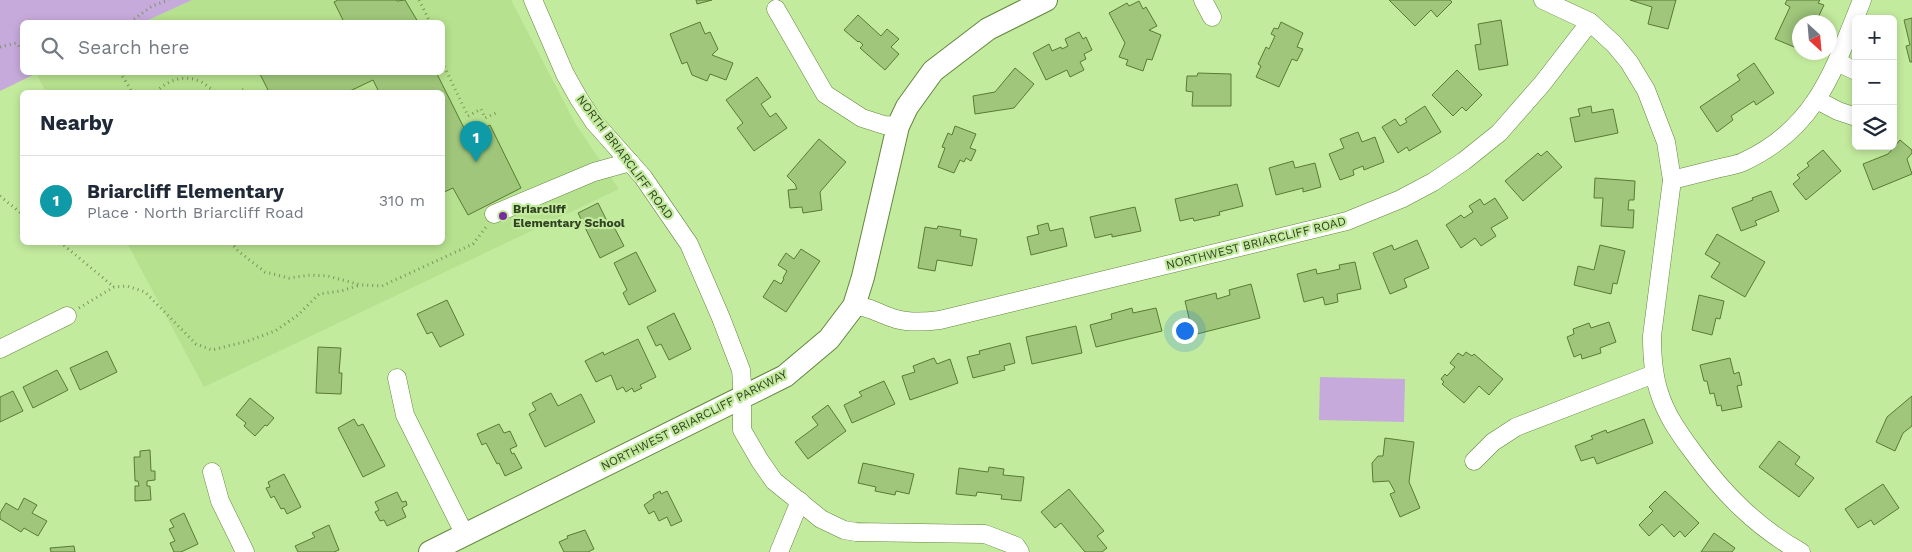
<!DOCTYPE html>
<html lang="en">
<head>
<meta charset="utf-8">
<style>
  :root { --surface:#fff; --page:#f6f6f7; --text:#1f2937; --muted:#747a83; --line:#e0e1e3; --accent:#0b8043 }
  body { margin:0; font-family:"Work Sans",sans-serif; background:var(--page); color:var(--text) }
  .controls { position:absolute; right:15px; top:15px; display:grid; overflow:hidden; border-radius:8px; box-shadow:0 2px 8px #0003 }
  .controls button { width:45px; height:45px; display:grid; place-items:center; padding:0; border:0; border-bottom:1px solid var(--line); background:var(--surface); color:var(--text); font:25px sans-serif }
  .compass { position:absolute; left:1792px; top:15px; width:45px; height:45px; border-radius:50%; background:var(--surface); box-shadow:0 2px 8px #0003; rotate:154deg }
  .you { position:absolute; left:1184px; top:330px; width:18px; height:18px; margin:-12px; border:4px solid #fff; border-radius:50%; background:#1a73e8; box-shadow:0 0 0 8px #1a73e833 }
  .badge { display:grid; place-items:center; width:32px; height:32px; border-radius:50%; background:var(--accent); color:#fff; font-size:16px; font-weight:700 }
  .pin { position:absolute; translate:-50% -41px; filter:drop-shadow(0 1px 2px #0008) }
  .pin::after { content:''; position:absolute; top:26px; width:18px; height:15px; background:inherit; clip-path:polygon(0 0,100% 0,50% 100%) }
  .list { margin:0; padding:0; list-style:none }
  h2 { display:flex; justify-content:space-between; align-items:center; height:65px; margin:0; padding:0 20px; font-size:21px }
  h2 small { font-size:16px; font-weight:400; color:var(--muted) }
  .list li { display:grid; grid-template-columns:32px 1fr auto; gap:15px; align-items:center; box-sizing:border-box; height:90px; padding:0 20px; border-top:1px solid var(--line) }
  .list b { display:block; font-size:19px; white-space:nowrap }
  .list p { margin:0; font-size:16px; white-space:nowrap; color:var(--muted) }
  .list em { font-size:16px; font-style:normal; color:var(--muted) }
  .icon { flex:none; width:28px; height:28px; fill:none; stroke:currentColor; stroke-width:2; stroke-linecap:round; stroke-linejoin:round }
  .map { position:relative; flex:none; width:1912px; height:552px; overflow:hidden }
  .search { position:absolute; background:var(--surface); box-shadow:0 2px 8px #0003; left:20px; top:20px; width:425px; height:55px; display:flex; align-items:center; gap:12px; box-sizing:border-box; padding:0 18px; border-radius:8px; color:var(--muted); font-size:19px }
  .panel { position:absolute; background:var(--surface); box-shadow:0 2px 8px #0003; left:20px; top:90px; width:425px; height:155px; border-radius:8px }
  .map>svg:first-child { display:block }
</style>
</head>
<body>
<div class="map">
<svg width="1912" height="552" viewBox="0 0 1912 552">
  <rect width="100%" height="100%" fill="#c3eb9e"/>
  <!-- built -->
  <path fill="#b6e18e" d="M192,0H511L575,123L619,189L204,387L127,243L442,242V92H46L36,73L442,72V22H144Z"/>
  <!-- green -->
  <g fill="#c6aadb">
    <path d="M0,0H192L144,22H22V72L37,73L0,91Z"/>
    <path d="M1320,377L1405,379L1404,422L1319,420Z"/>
  </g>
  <!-- building -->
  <g fill="#9fc67a" stroke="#587b32">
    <path d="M338,0H396L397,1L405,0L418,22H344L334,2Z"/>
    <path d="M696,0H712L697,4Z"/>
    <path d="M1389,0H1450L1452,2L1437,17L1431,10L1415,26Z"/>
    <path d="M1630,0H1676L1668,29L1648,24L1652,7Z"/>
    <path d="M1787,0H1820L1818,3L1824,5L1816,22L1811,21L1800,22L1799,49L1775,39L1790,7L1785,4Z"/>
    <path d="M1139,1L1143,9L1146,7L1157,26L1149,30L1161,35L1152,60L1147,59L1143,71L1126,65L1128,60L1119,57L1125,43L1109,13L1127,3L1129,6Z"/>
    <path d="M858,15L881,36L887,29L899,39L891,47L899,54L885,70L860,48L863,45L859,41L858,42L844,30Z"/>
    <path d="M1912,18V62H1910L1906,46L1910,45L1904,20Z"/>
    <path d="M1501,20L1508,65L1479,70L1475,45L1481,44L1478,24Z"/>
    <path d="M700,22L705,34L710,32L718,49L712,55L733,63L726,80L710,74L707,81L692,75L687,62L682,64L670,34Z"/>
    <path d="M1281,22L1303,33L1297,47L1303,49L1297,61L1292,59L1279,87L1256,77L1261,66L1258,64L1266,47L1269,49L1275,36L1271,34L1274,28L1278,29Z"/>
    <path d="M1079,32L1083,39L1086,37L1092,50L1084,54L1086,59L1080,62L1084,70L1070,77L1067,70L1046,80L1033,53L1049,44L1052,51L1061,47L1062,49L1068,46L1065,39Z"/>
    <path d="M1754,63L1774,93L1756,105L1754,101L1731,116L1733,120L1717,132L1700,107L1740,80L1737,75Z"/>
    <path d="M1015,68L1034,84L1014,108L975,114L973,96L995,92Z"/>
    <path d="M1457,70L1482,95L1466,111L1462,107L1453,116L1432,95Z"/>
    <path d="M262,72H436L468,136L490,125L521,188L468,215L453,188L442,193V92H379L373,80L348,92H269L260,74Z"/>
    <path d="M1198,73L1231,74V106H1192L1193,92L1186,91L1187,76H1197Z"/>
    <path d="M757,77L771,97L761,104L770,117L776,113L787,128L754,151L737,128L743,123L726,100Z"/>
    <path d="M1425,106L1441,132L1409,151L1407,147L1398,153L1382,127L1395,119L1400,126L1407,122L1405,119Z"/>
    <path d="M1591,106L1592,113L1613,109L1618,133L1575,142L1570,118L1580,116L1578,109Z"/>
    <path d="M955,126L976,134L970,148L976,150L971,161L966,158L964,162L960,160L954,173L938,167L945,148L942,147L948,133L952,135Z"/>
    <path d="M1358,132L1362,142L1375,137L1384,162L1364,170L1363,166L1353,170L1354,175L1340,180L1329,154L1344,148L1340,139Z"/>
    <path d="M819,139L846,162L820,192L822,210L803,213L802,207L790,208L788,190L797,189L795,184L787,176Z"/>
    <path d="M1900,140L1912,150V153L1907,159L1912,174L1873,190L1863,164L1888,154Z"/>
    <path d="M1823,150L1841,171L1806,200L1793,184L1800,178L1797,175L1809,166L1807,163Z"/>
    <path d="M1547,151L1562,167L1523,201L1505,181L1538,153L1541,156Z"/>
    <path d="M1293,161L1295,168L1315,163L1321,187L1303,192V188L1276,195L1269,168Z"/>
    <path d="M1595,178L1635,181L1634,200H1629L1628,210H1634L1633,228L1601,226L1603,198H1594Z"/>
    <path d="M1237,184L1243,206L1219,212L1220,215L1194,221L1193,218L1180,221L1175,199Z"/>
    <path d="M1771,191L1779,211L1755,221L1757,225L1741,231L1732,208L1753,200L1752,198Z"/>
    <path d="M1495,198L1508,218L1491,228L1496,236L1481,246L1475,238L1461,248L1446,225L1461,215L1464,218L1473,212L1469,206L1480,199L1484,205Z"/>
    <path d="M598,203L611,229L614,227L624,246L600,258L578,213Z"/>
    <path d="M1135,207L1141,231L1112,237V234L1095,238L1090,217Z"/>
    <path d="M1048,223L1050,231L1063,228L1067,246L1031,255L1027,237L1039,234L1037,226Z"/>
    <path d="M938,226L961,230L960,236L977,239L972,266L937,260L935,271L918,268L925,227L937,229Z"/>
    <path d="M1717,234L1765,262L1745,297L1711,277L1720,263L1705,254Z"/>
    <path d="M1417,240L1429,268L1404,279L1407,287L1390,294L1373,253L1392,245L1394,250Z"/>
    <path d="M1600,245L1625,251L1617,284L1613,283L1611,294L1574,285L1578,266L1594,270Z"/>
    <path d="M801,249L820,261L786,312L763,297L774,280L781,284L784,279L783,278L787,271L778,265L786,253L794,259Z"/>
    <path d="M636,252L656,291L629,305L623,293L627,290L614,263Z"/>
    <path d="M1355,262L1361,289L1337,294L1338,302L1325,305L1323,297L1304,302L1297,274L1316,269L1317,274L1340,269L1339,265Z"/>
    <path d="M1251,284L1260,318L1193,335L1185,301L1216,293L1217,299L1230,295L1229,290Z"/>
    <path d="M1699,295L1724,301L1720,319L1716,318L1712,335L1692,330Z"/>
    <path d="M447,300L464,335L440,347L432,332L427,334L417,314Z"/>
    <path d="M1132,308L1133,313L1156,308L1162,331L1096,347L1090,325L1112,319L1111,314Z"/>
    <path d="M674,313L691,349L669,360L661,344L656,346L647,327Z"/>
    <path d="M1609,322L1616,342L1600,348L1601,353L1582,359L1581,354L1574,357L1567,337L1574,334L1573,329L1589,323L1591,328Z"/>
    <path d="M1076,326L1082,353L1032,364L1026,337Z"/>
    <path d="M638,339L656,377L640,385L642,388L634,392L632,388L626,392L623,387L617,390L611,375L596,382L585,361L603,352L604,355Z"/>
    <path d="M1010,343L1015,363L1004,366L1005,370L973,378L967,357L980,354L979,351Z"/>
    <path d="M318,347L341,348L339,373H342L341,394L316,393Z"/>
    <path d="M107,351L117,372L80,390L70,368Z"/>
    <path d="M1466,352L1472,356L1474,354L1503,379L1489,395L1479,386L1464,403L1442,384L1444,382L1441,379L1445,374L1447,376L1455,367L1450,363L1458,353L1463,356Z"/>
    <path d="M934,358L937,364L950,359L958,383L910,400L902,376L915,372L913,366Z"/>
    <path d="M1730,358L1734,374L1739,372L1742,385L1737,386L1742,407L1722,411L1721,405L1717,406L1714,393L1710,394L1707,381H1704L1700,365Z"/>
    <path d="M57,370L68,390L33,408L23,387Z"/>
    <path d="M884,381L895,404L852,423L844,405L862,396L859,392Z"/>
    <path d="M13,391L23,411L0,422V397Z"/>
    <path d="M551,393L558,406L581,394L595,422L545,447L529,414L536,410L532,403Z"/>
    <path d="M1912,396V426L1903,433L1895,451L1876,442L1887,417Z"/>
    <path d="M250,398L274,418L267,426L265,425L255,436L244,426L246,423L236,415Z"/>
    <path d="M828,405L846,431L808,459L795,442L818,425L812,417Z"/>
    <path d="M354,419L358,426L363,424L385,466L363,477L338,428Z"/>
    <path d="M1644,419L1653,443L1597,464L1594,457L1581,461L1575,446L1593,439L1591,436L1606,430L1607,433Z"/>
    <path d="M499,424L504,433L510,431L517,446L510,449L512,454L514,453L522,468L505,476L499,463L497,464L486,443L482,445L477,434Z"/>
    <path d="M1385,438L1414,442L1409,482L1420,508L1400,517L1390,494L1395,492L1389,481L1373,482L1372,463L1378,456H1383Z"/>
    <path d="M1779,441L1800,457L1795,464L1814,478L1799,497L1759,467Z"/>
    <path d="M150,450L151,471H155V480L147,481V486H150L151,500L135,501V486H139L138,481H135L134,457H140V451Z"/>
    <path d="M863,463L914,474L909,494L896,491L895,495L875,491L876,487L858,483Z"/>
    <path d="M989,467L1004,469L1003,475L1024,477L1021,501L1001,499L1002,495L977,492L976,496L956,494L959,468L988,472Z"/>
    <path d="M284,474L301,507L287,514L284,508L281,509L274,496L271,498L266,488L270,487L268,482Z"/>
    <path d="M1883,484L1899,508L1874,525L1871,520L1858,528L1845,509Z"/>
    <path d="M1069,489L1104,531L1097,536L1107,548L1102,552H1085L1061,523L1055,528L1041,512Z"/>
    <path d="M660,491L661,494L667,491L682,521L671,526L667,517L659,521L654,511L649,514L644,505L654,498L653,495Z"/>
    <path d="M1665,491L1699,523L1685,537L1680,531L1674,537L1662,524L1649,536L1639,525L1653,511L1649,507Z"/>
    <path d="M397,492L402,502L406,501L407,505L402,508L406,517L387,526L384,520L380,521L375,512L379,510L375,502Z"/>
    <path d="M24,498L37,505L32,513L47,521L38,536L24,528L21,532L0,519V513L6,503L18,510Z"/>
    <path d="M184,513L198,544L181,552H174L170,543L175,541L169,529L174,527L170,520Z"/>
    <path d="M329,525L339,550L334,552H298L295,546L315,537L312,533Z"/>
    <path d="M585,530L594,549L588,552H564L559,542L568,538L567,536Z"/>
    <path d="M1714,533L1735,548L1732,552H1701Z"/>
    <path d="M74,546L75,552H51L50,548Z"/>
  </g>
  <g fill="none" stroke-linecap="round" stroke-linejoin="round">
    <!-- minor casing -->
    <g stroke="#63863d" stroke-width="19">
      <g id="minor">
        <path d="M533,0L565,74L579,99L594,122L643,177L689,244L721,318L741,370L742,383V430L760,461L774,481L821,519L844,530L856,532L985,534L1016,546L1020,552"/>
        <path d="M1203,0L1212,17"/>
        <path d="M1543,0L1590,22L1614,44L1629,62L1646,90L1666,142L1672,180L1652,336C1652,355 1653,374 1659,392C1666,415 1679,433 1693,452C1723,493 1756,527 1801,552"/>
        <path d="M776,9L825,94L862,118L884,125L898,126"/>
        <path d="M1837,62L1856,71"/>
        <path d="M1817,100L1838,111L1856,117"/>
        <path d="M1672,180C1688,176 1704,172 1720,168C1728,166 1736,165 1743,162C1817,128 1834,69 1862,0"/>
        <path d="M494,214L594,172L630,162"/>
        <path d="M854,306C869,306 881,315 896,319C910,323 925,322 940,320L1347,221L1401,199L1433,182L1464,161L1499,133L1542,84L1590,22"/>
        <path d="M0,349L67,316"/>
        <path d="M397,378L405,415L465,535"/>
        <path d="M1474,461L1493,442L1516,427L1654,374"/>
        <path d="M212,472L220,501L245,552"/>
        <path d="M779,552L800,501"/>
      </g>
    </g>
    <!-- major casing -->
    <g stroke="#63863d" stroke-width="24">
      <path id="major" d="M430,552L785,376L829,339L854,306L863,277L898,126L907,107L933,71L988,29L1046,0"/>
    </g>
    <!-- path -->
    <g stroke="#7a9660" stroke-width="3" stroke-dasharray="1 4" stroke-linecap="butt">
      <path d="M419,0L430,22"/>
      <path d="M130,22L152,6L169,0"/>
      <path d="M0,47L16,43L22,49"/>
      <path d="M442,62L468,116L481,109L485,118L496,113"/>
      <path d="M47,72H48"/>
      <path d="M120,72L132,92"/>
      <path d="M156,92C167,81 183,74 199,81C205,83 210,89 216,92"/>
      <path d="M238,92L247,88"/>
      <path d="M0,196L22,214"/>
      <path d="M60,242L114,287"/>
      <path d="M231,242L238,251L265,272L289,278L311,275L328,276L361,285L382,286L473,244L486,227"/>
      <path d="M79,308L114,287L127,286L145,292L196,344L212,350L248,341L275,331L298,315L319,294L341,291L360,285"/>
    </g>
    <!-- minor -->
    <use href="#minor" stroke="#fff" stroke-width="18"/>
    <!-- major -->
    <use href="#major" stroke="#fff" stroke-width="22"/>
  </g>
  <!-- markers -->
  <circle fill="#772da0" stroke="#c3eb9e" stroke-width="2" cx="503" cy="216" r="5"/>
  <g text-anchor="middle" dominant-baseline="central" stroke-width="4.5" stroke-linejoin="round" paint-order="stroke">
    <!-- street labels -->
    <g font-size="12" fill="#314122" stroke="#c3eb9e">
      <text transform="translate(625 157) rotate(53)">NORTH BRIARCLIFF ROAD</text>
      <text transform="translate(1256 243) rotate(-14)">NORTHWEST BRIARCLIFF ROAD</text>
      <text transform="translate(694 420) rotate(-27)">NORTHWEST BRIARCLIFF PARKWAY</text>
    </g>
    <!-- poi labels -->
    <g font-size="12" font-weight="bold" fill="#314122" stroke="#c3eb9e" text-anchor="start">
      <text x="513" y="209">Briarcliff<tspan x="513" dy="14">Elementary School</tspan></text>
    </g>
  </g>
</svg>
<div class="controls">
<button>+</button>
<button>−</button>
<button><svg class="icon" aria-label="layers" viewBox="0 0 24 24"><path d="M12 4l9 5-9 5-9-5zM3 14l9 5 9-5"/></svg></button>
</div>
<svg class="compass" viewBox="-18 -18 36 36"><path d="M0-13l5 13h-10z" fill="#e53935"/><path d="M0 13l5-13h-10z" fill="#747a83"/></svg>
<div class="you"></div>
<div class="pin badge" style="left:476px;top:162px;background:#0f9aa8">1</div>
<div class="search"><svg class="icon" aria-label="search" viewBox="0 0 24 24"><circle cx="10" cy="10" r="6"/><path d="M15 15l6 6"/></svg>Search here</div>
<section class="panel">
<h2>Nearby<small></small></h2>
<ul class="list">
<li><span class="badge" style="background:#0f9aa8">1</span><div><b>Briarcliff Elementary</b><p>Place · North Briarcliff Road</p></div><em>310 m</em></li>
</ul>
</section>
</div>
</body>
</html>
